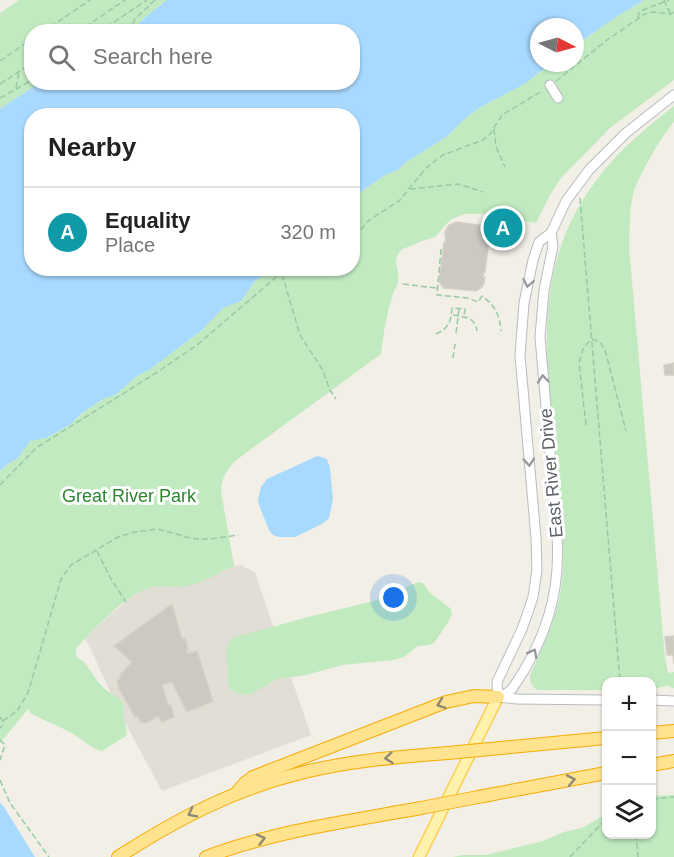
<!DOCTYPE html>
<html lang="en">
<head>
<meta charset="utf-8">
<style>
  :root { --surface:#fff; --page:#f2f2f2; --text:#222; --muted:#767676; --line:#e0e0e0; --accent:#f73726 }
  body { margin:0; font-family:Helvetica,sans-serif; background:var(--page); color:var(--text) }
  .controls { position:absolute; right:18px; bottom:18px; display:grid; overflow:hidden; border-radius:12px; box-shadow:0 2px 4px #0004 }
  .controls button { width:54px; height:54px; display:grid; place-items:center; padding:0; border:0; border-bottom:2px solid var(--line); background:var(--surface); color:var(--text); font:30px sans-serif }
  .compass { position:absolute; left:530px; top:18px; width:54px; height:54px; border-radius:50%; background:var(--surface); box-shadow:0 2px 4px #0004; rotate:96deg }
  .you { position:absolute; left:394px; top:598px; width:21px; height:21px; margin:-15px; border:4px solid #fff; border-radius:50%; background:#1a73e8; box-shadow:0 0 0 9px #1a73e833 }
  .badge { display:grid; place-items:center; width:39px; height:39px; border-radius:50%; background:var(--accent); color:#fff; font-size:20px; font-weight:700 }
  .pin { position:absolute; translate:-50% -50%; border:3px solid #fff; box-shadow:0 2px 6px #0006 }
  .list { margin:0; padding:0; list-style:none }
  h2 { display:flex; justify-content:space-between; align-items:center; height:78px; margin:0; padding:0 24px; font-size:26px }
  h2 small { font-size:20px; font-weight:400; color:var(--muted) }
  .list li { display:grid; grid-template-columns:39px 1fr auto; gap:18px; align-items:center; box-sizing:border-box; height:90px; padding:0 24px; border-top:2px solid var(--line) }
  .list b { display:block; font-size:22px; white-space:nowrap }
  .list p { margin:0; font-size:20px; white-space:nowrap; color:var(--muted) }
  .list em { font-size:20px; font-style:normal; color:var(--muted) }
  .icon { flex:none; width:33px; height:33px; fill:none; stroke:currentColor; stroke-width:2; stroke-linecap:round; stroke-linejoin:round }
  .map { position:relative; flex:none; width:674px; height:857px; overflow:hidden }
  .search { position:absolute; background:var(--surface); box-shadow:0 2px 4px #0004; left:24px; top:24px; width:336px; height:66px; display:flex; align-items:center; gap:15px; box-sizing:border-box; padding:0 21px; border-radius:24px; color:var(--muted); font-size:22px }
  .panel { position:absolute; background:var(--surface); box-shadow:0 2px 4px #0004; left:24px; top:108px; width:336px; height:168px; border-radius:24px }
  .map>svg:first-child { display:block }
</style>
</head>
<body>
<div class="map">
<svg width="674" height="857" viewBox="0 0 674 857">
  <rect width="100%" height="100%" fill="#f1efe6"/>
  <!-- education -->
  <path fill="#e1ded5" d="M241,565L254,572L255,573L311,735L162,791L121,715L85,637L131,597L144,589L181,577L234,566Z"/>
  <!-- green -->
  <g fill="#c1eac1">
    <path d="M19,0H167L149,14L131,31L32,32V82L39,83L0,109V13Z"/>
    <path d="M644,0H674V80L610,128L561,178L549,197L536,223L487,214H464L450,220L435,237L419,242L414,245L402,249C390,262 400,267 398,280C398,285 395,289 393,293C387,313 383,333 381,354L235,461C227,470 221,478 221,491L234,566C218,572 204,583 187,586C178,588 169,586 159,586C154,586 146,589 142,591C127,595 86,636 76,649V656L85,663L98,682L106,690L120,699L123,704L124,720L127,731L126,736L102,751C90,748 83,740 73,734C60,726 44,721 30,713L28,709L0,743V471L6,465L18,458L29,441L46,438L71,424L82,414L103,399L115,394L137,376L151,368L201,331L223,308L241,301L255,281L272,269L352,268L353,197L387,174L398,170L405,163L446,137L467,117L479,108L498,98L538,74L552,63H575V46L613,19Z"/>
    <path d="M674,106V122C662,135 637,178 633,195C629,212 630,230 629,247L665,658L668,673L674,672V688L668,686L667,684V686L652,689V682H606V690H538C531,687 530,682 530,675C543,647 556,619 561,589C567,550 560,510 557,471C546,359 527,260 607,167C627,143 650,125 674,106Z"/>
    <path d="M418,582L423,583L429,592L451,609L452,614L447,624L434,643L429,645L418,646L404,657L393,660L342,665L306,675L277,679L251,694L244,695L239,694L230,689C227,681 228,676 228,668C227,656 223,648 232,638L308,617L374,601Z"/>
    <path d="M674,795V857H453L463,855H486L543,841L564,832L582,828L606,814V834H652V796Z"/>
  </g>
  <!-- water -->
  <g fill="#a8d9ff">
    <path d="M167,0H644L613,19L575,46V27H539V63H552L524,84L479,108L467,117L446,137L405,163L398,170L387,174L353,197L352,116H32V268L272,269L255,281L241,301L223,308L201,331L149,370L137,376L115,395L103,399L81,414L71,424L46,438L30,441L18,458L6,465L0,471V109L39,83L352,82V32L131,31L149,14Z"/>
    <path d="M318,456L327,459L330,468L333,499L329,518L322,524L295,537H279L273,535L269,530L259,505L258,500L261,487L267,479L313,458Z"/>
    <path d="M0,803L4,807L35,857H0Z"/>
  </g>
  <!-- building -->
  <g fill="#ccc9c3" stroke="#d6d1c4" stroke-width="1.5">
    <path d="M456,222L485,226L490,232L485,272H484L483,277H485L484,283L482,287L476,291L444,288L439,282L444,242H445L446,236H445V232L449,225Z"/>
    <path d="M674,363V375H665L664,365Z"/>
    <path d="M172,604L182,639L185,638L188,650L186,651L187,654L197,651L213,701L187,712L172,682L162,685L168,705H171L174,717L162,722L158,716L146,723L141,722L137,716L135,717L118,687L119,685L117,681L121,677L120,675L132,662L114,646Z"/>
    <path d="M674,636V664L673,655H667L665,637Z"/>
  </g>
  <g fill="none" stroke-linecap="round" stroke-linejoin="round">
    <!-- minor casing -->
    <g stroke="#b8bcc1" stroke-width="11">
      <g id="minor">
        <path d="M550,85L558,98"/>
        <path d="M498,697L497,682L522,629L528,612L533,597L537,570L536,538L520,355L524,303L533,260L539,242L551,233L566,201L589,170L626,133L674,95"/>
        <path d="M498,697L507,693L512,689C545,642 561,594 557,536L540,337L544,290L553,246L551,233"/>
        <path d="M498,697L517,699L606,700"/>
        <path d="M652,700L674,701"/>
      </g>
    </g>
    <!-- major casing -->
    <g stroke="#fdce53" stroke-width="13">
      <path id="major" d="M419,857L498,697"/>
    </g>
    <!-- highway casing -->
    <g stroke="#f7ab00" stroke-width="14">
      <g id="highway">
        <path d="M652,733L674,731"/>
        <path d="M501,748L606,738"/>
        <path d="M652,765L674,761"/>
        <path d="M238,791L245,783L253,777L446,702L474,696L498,697"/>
        <path d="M478,797L606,773"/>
        <path d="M118,857C174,821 232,790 297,774C346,761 397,757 448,753"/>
        <path d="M206,857C275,831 349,821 421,808"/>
      </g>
    </g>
    <!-- path -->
    <g stroke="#98c9a6" stroke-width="1.5" stroke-dasharray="6 3" stroke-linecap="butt">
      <path d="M664,0L670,13"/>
      <path d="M638,18L639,13L643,10L669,0"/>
      <path d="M105,29L110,32"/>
      <path d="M43,32L90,0"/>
      <path d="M78,32L125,0"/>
      <path d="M99,32L147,0"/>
      <path d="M116,32L118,30L121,32"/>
      <path d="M129,32L135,19L155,0"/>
      <path d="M0,61L32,39"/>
      <path d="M556,81L607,40L645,14L653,12L671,14L674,12"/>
      <path d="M0,84L32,63"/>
      <path d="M16,88L19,72"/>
      <path d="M0,98L32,80"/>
      <path d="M494,129L496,147L505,167"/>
      <path d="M410,189L458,184L483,192"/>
      <path d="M580,198L620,682"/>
      <path d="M352,245L358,233L368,221L399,201L426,168L443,155L483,140L490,134L502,115L542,91"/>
      <path d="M441,249L437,295L468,298L478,302L482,296C495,305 500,316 501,331"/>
      <path d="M282,274L300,335L322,369L330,390L336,399"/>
      <path d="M403,284L436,288"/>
      <path d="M453,315C465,317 475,317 477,331"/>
      <path d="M456,333L459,309"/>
      <path d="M436,334C449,328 451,321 452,308L465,309L464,316"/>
      <path d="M592,339L600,342L605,350L626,431"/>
      <path d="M453,358L455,344"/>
      <path d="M586,425L579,363L583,349L591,339"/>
      <path d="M0,485L36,448L156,373L197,345L281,273L291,268"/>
      <path d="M97,551L111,579L126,602"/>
      <path d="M0,717L3,721L2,726L0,728"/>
      <path d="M3,721L17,711L28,693L61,579L71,565L118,537L135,532L157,529L173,533L186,537L198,539H211L238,535"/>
      <path d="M0,740L5,745L0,760"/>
      <path d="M0,780L10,803L49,857"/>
      <path d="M652,799L674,797"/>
      <path d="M636,834L638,857"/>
      <path d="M570,857L606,819"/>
    </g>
    <!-- minor -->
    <use href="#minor" stroke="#fff" stroke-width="9"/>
    <!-- major -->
    <use href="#major" stroke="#fff2ad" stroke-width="10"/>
    <!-- highway -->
    <use href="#highway" stroke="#ffe38f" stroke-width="12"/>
    <!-- highway-bridge casing -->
    <g stroke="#f7ab00" stroke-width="14" stroke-linecap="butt">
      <g id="highway-bridge">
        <path d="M448,753L501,748"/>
        <path d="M421,808L478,797"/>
      </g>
    </g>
    <!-- highway-bridge -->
    <use href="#highway-bridge" stroke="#ffe38f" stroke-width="12"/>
  </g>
  <!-- one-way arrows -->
  <defs><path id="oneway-chevron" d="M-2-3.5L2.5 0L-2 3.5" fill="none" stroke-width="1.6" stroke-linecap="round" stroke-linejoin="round" transform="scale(1.5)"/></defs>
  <g stroke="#96999d">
    <use href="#oneway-chevron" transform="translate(528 283) rotate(101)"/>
    <use href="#oneway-chevron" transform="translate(543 379) rotate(-95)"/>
    <use href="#oneway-chevron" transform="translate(529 462) rotate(85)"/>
    <use href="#oneway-chevron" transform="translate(533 653) rotate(-63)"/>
  </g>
  <g stroke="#8e8974">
    <use href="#oneway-chevron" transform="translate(441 704) rotate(160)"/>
    <use href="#oneway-chevron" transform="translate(389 758) rotate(174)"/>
    <use href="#oneway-chevron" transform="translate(571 780) rotate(-11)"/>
    <use href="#oneway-chevron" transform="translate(192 813) rotate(153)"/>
    <use href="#oneway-chevron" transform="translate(261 839) rotate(-14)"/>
  </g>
  <g text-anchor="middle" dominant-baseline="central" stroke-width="6" stroke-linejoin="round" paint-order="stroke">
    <!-- street labels -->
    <g font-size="18" fill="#5d6268" stroke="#fff">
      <text transform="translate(551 473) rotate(-95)">East River Drive</text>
    </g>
    <!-- park labels -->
    <g font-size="18" fill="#2e8632" stroke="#fff">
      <text x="129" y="496">Great River Park</text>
    </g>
  </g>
</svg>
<div class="controls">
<button>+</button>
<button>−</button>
<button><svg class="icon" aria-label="layers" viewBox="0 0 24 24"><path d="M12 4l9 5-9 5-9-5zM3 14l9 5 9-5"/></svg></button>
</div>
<svg class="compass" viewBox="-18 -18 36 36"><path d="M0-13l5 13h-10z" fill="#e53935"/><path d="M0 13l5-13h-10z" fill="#767676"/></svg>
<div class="you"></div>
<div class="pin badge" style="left:503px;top:228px;background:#0f9aa8">A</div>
<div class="search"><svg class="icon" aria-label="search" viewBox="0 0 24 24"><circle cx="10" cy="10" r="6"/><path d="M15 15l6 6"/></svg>Search here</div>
<section class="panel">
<h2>Nearby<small></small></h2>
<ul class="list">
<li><span class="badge" style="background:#0f9aa8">A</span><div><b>Equality</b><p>Place</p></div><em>320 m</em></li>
</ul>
</section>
</div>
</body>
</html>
